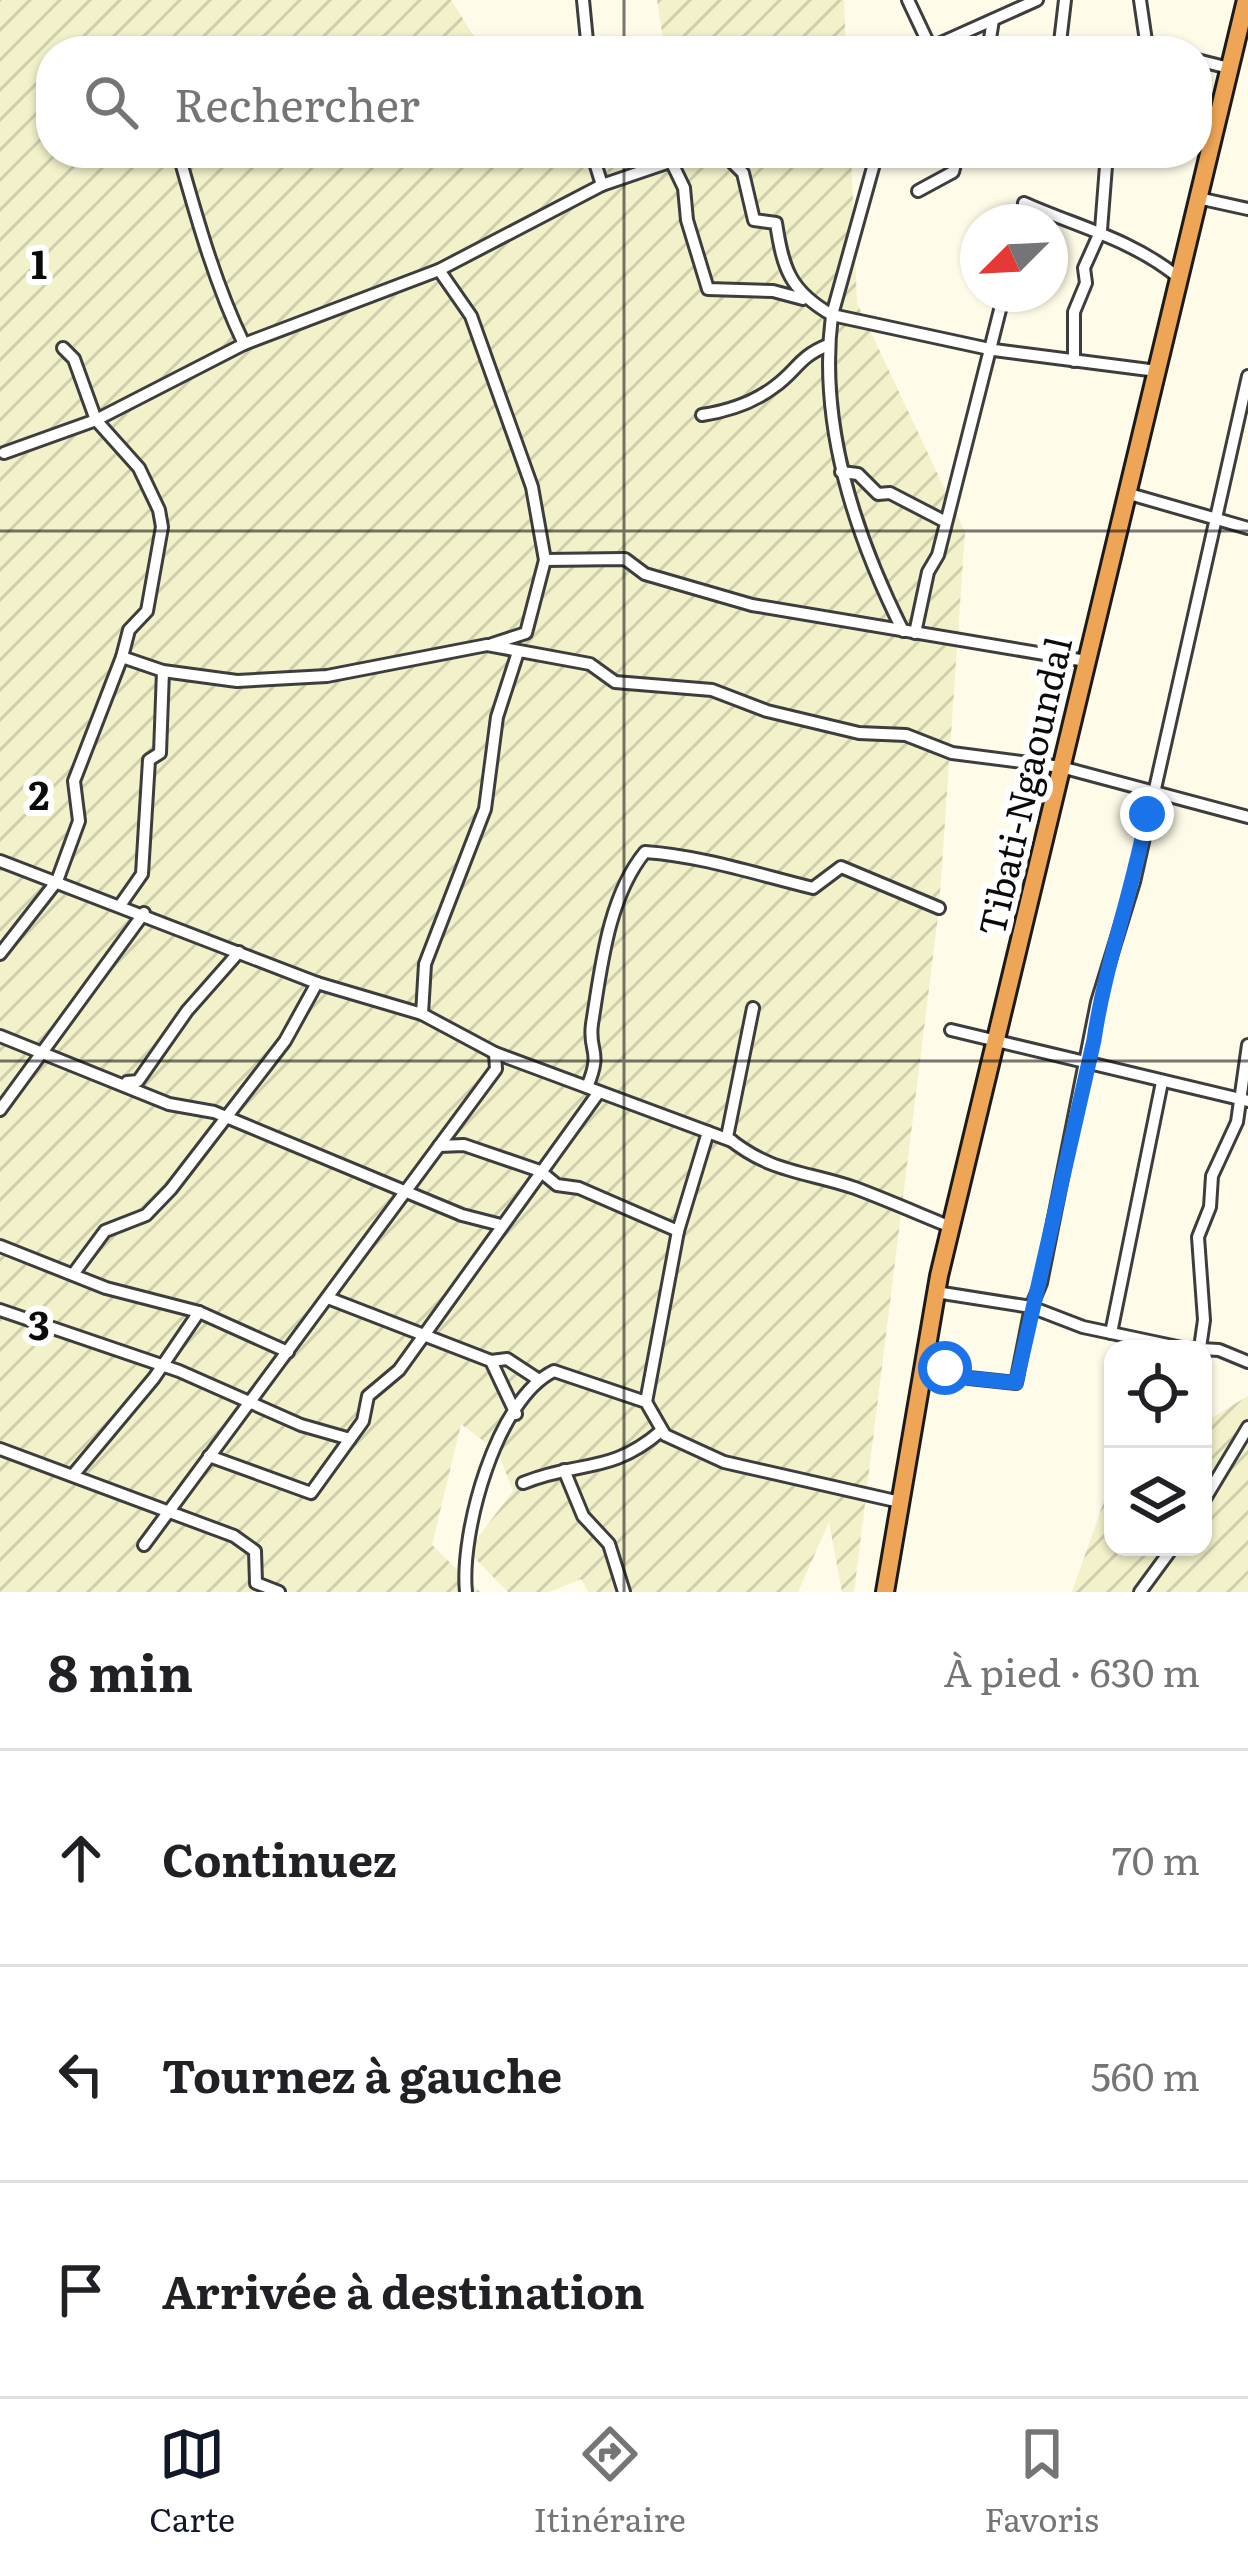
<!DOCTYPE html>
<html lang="fr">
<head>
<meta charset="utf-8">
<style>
  :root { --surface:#fff; --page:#f2f2f2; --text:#202124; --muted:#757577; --line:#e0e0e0; --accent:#111827 }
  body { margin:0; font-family:Literata,serif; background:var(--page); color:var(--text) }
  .controls { position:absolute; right:36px; bottom:36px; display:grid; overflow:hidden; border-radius:24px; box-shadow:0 3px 9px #0004 }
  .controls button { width:108px; height:108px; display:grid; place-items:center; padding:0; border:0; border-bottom:3px solid var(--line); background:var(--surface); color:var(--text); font:60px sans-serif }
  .compass { position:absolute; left:960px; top:204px; width:108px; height:108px; border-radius:50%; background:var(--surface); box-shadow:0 3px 9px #0004; rotate:246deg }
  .stop { position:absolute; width:36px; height:36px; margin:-27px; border:9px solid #1a73e8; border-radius:50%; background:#fff }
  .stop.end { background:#1a73e8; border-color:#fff; box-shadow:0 3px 12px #0008 }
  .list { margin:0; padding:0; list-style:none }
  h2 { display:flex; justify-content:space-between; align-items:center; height:156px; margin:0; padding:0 48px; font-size:51px }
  h2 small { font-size:39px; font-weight:400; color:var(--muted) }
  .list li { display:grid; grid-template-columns:78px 1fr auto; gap:36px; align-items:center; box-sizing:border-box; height:216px; padding:0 48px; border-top:3px solid var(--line) }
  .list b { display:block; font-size:45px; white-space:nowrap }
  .list em { font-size:39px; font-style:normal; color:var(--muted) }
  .icon { flex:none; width:66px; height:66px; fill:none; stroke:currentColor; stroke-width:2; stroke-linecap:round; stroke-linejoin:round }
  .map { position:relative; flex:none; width:1248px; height:1592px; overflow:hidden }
  .search { position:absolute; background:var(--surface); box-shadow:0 3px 9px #0004; left:36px; right:36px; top:36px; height:132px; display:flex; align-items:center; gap:30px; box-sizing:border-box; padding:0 42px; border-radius:48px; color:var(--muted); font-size:45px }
  .sheet { height:804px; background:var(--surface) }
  nav { display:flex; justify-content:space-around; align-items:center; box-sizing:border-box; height:168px; border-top:3px solid var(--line); background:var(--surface); font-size:33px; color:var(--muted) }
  nav a { display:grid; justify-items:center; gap:6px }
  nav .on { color:var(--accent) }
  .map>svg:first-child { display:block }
</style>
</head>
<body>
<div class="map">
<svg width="1248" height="1592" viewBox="0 0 1248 1592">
  <defs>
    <pattern id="farmland-furrows" width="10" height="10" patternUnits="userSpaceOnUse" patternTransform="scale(3)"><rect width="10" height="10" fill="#f2f1ca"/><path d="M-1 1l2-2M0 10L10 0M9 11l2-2" fill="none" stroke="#cecdac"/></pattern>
  </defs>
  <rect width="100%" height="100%" fill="#fefbe8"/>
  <!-- farmland -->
  <g fill="url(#farmland-furrows)">
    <path d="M0,0H451L483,51H51V153H851L857,303L965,532L939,908L854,1592H842L829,1522L798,1592H588L581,1579L549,1592H508L468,1551L513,1491L498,1452L461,1424L432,1545L480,1592H0Z"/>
    <path d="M657,0H844L846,51H665Z"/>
    <path d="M1248,1396V1592H1072L1113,1475V1547H1203V1423Z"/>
  </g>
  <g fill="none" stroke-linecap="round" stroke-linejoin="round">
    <!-- minor casing -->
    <g stroke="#3d3d3d" stroke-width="16">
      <g id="minor">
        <path d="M583,0L588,51"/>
        <path d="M908,0L932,51"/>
        <path d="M1140,0L1147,48L1161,51"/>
        <path d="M923,51L1037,0"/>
        <path d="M988,51L993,20"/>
        <path d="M1059,51L1065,0"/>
        <path d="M1197,60L1229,68"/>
        <path d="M173,153L179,155C197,219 215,284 244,344"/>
        <path d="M592,153L602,185"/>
        <path d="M723,153L743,173L754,220L776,223C783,269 790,291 832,315C818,425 855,535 903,631"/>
        <path d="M877,153L832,315L994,350L1157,371"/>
        <path d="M671,161L684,188L687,220L708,289L773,291L803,299"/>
        <path d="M918,191L953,172L958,153"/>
        <path d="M1198,198L1248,209"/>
        <path d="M1023,222L1024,203C1078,227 1131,239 1178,277"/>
        <path d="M439,270L471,316L532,487L545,560L526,633L492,644"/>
        <path d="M63,348L74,359L96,420L139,468L159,510L162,527L147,611L129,630L122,657L163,671L237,681L327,676L487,645L590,664L615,682L712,690L767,711L859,733L906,735L952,753L1061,767L1248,817"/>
        <path d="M1074,361V312L1086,283L1084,268L1101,230L1107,153"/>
        <path d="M702,415C728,411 753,403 774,387C797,371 798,357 828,345"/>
        <path d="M4,453L96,420L244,344L439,270L602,185L696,153"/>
        <path d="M841,472L858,474L878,494L890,493L944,521"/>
        <path d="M1126,493L1248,528"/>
        <path d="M545,560L625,559L645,574L752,605L1086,661"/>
        <path d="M915,633L928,572L938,555L1004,294"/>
        <path d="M0,861L317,983L422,1014L495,1053L732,1141"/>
        <path d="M121,904L142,874L149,760L160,753L163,671"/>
        <path d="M0,954L57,881L79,821L74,781L122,657"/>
        <path d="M753,1008L727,1137C770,1173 805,1171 855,1188C887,1200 919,1214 951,1227"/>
        <path d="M422,1014L425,964L485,809L497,717L518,652"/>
        <path d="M951,1030L1248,1101"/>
        <path d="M0,1036L169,1104L214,1112L462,1215L501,1225"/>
        <path d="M127,1082L138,1081L187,1011L239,952"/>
        <path d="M587,1087C603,1049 588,1053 592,1024C601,968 608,897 645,852C702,856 756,874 813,888L841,867L939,908"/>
        <path d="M0,1110L144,913"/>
        <path d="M439,1146L464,1145L540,1171L557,1185L579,1188L678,1231"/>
        <path d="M0,1246L106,1288L199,1312L288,1352"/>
        <path d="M74,1273L105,1231L146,1215L171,1189L285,1041L317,983"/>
        <path d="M936,1292L1031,1307L1041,1283L1097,1002L1134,882L1248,376"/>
        <path d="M328,1298L491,1361L516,1414"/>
        <path d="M0,1310L179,1371L301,1425L350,1439"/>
        <path d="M1111,1333L1162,1082"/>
        <path d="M1200,1348L1204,1320L1198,1237L1210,1207L1212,1176L1237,1122L1248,1045"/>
        <path d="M491,1361L507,1359L539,1380"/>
        <path d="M923,1364L969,1378L1016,1383L1031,1307L1083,1327L1182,1348L1219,1350L1248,1362"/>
        <path d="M646,1402L678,1231L708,1132"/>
        <path d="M0,1449L234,1536L255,1551L256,1583L279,1592"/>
        <path d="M209,1456L311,1493L363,1421L368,1396L399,1370L599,1092"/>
        <path d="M564,1470L583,1516L609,1544L624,1592"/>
        <path d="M73,1475L154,1378L199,1312"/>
        <path d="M523,1483C579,1460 610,1475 661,1431"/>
        <path d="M1203,1502L1248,1427"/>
        <path d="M144,1545L496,1069L495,1053"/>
        <path d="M466,1592C460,1533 496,1399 554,1371L646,1402L665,1435L724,1462L900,1502"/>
        <path d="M1140,1592L1173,1547"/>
      </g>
    </g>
    <!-- highway casing -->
    <g stroke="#1b1b1b" stroke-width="22">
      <path id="highway" d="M885,1592L939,1276L1246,0"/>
    </g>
    <!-- minor -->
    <use href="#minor" stroke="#fff" stroke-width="10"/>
    <!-- highway -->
    <use href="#highway" stroke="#eea556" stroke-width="16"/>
  </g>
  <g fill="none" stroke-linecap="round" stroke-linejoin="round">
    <!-- route -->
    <path stroke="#1a73e8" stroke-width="15" d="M945,1368L969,1378L1016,1383L1094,1040C1105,964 1133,891 1147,814"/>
  </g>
  <!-- grid -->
  <path fill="none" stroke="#0a0a0a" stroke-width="3" stroke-opacity="0.55" d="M624,0V51M624,153V1592M0,531H1248M0,1061H1248"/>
  <g text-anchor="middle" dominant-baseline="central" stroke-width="12" stroke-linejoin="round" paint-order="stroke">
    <!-- street labels -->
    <g font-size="36" fill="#0a0a0a" stroke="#fff">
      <text transform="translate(1023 786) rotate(-77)">Tibati-Ngaoundal</text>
    </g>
  </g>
  <g font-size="39" text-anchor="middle" font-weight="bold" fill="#0a0a0a" stroke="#fff" stroke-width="12" stroke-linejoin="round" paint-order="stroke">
    <text x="39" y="279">1</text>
    <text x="39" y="810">2</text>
    <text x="39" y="1340">3</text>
  </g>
</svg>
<div class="controls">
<button><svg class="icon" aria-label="locate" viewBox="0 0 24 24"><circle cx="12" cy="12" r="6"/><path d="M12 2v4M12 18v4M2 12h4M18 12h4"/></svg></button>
<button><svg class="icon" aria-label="layers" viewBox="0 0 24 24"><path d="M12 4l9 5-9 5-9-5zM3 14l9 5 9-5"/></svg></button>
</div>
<svg class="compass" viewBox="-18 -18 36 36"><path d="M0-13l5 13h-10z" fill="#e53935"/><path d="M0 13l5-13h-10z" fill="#757577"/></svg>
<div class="stop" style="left:945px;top:1368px"></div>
<div class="stop end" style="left:1147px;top:814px"></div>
<div class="search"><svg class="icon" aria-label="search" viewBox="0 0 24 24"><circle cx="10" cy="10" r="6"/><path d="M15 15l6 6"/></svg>Rechercher</div>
</div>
<section class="sheet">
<h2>8 min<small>À pied · 630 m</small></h2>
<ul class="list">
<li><svg class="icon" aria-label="ahead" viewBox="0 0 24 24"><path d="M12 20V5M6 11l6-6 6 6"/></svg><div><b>Continuez</b></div><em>70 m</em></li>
<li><svg class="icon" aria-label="left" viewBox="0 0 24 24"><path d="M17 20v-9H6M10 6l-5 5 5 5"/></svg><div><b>Tournez à gauche</b></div><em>560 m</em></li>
<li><svg class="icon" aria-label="arrive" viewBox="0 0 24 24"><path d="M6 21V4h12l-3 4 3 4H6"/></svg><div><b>Arrivée à destination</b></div></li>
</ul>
</section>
<nav>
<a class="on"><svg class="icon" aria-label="map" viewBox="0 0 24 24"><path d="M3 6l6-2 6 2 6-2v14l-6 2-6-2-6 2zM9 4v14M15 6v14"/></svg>Carte</a>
<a><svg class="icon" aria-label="directions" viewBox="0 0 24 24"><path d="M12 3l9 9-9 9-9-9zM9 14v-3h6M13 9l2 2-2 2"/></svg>Itinéraire</a>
<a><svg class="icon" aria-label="saved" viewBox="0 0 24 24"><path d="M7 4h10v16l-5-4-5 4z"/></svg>Favoris</a>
</nav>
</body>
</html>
